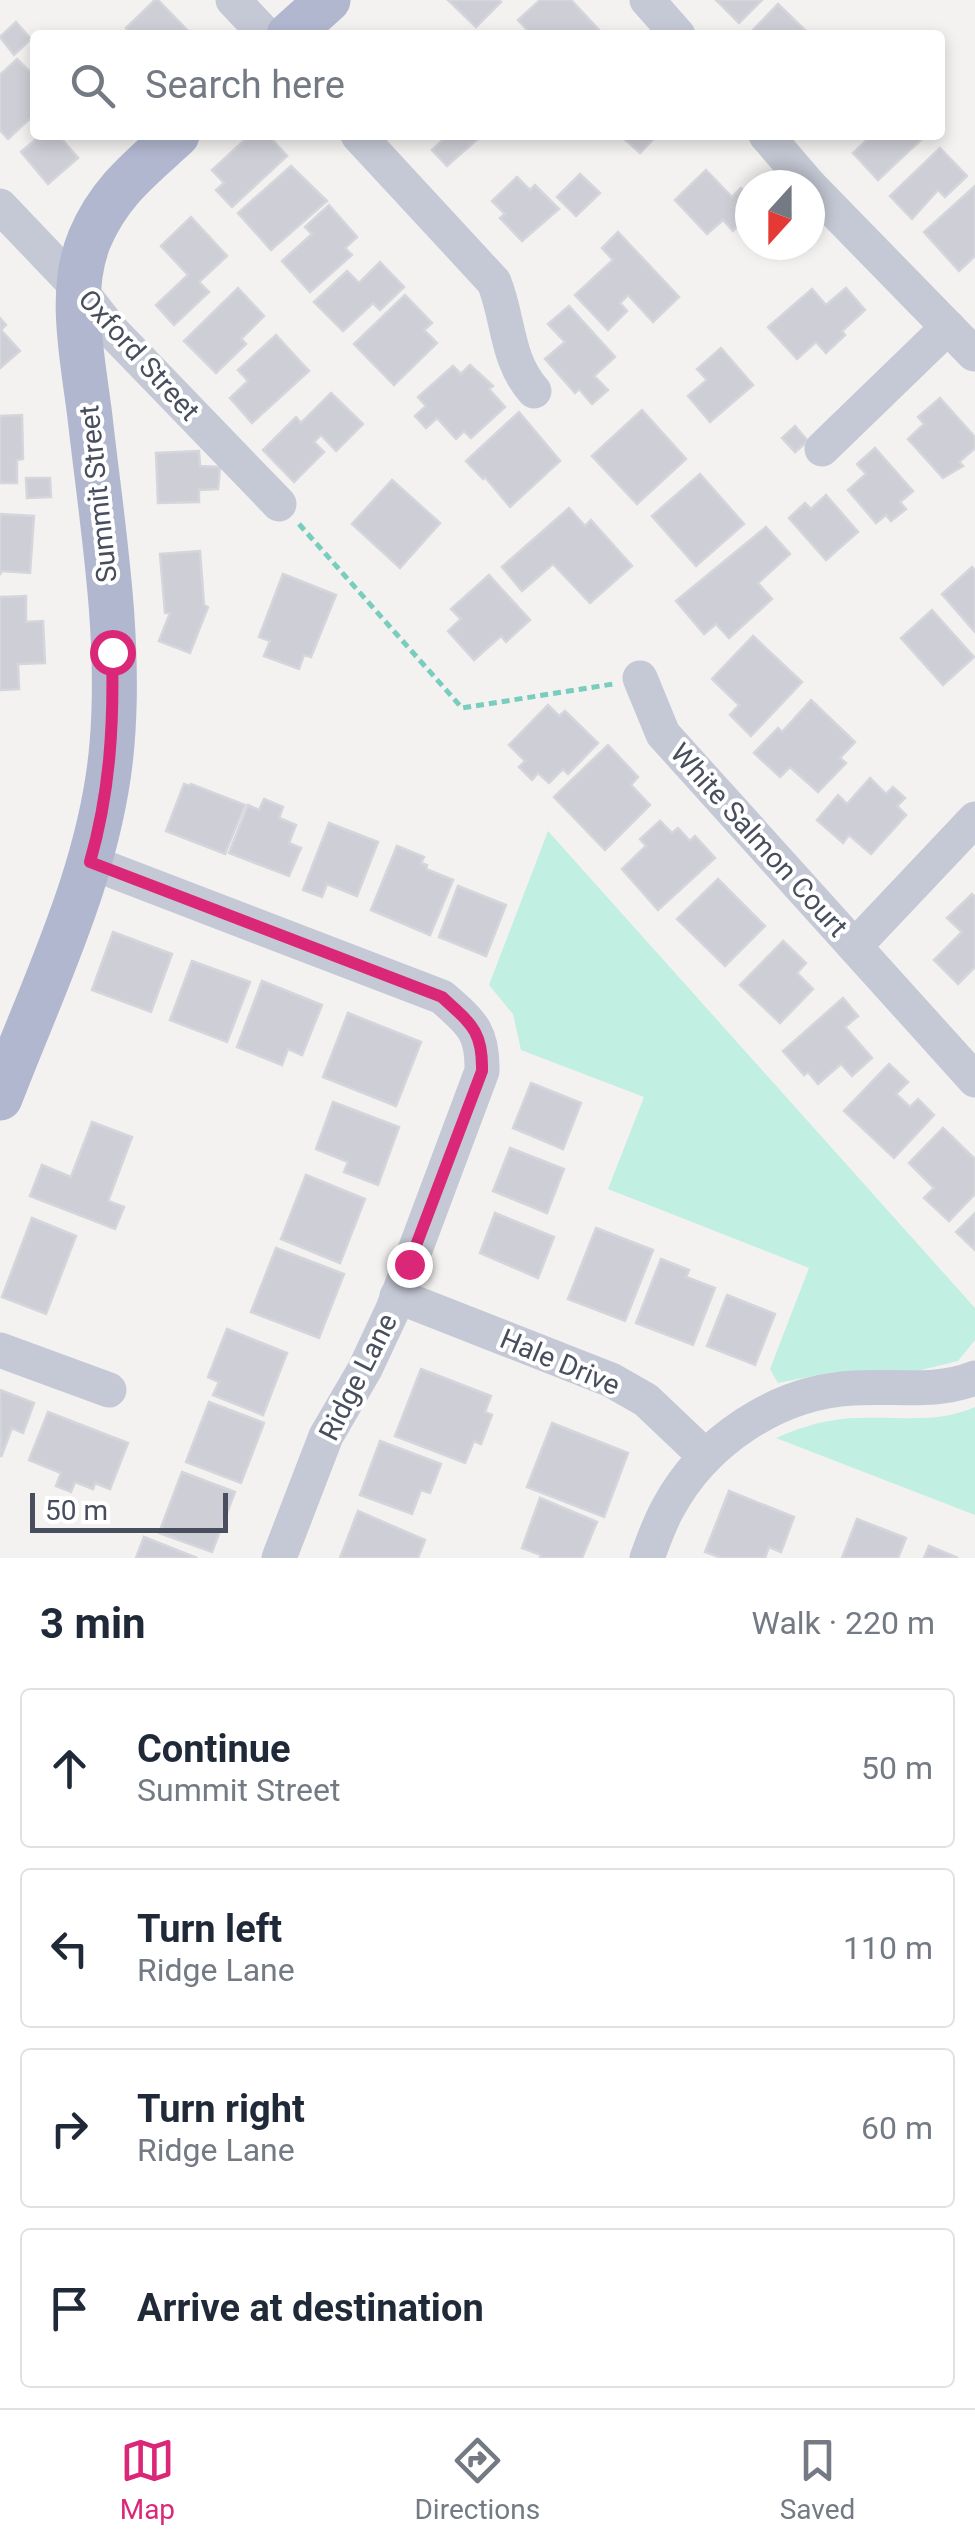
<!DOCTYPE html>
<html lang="en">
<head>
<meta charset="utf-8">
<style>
  :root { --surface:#fff; --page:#f6f6f7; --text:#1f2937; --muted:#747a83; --line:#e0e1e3; --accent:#db2777 }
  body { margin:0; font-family:Roboto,sans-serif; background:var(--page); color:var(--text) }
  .compass { position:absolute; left:735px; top:170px; width:90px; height:90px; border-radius:50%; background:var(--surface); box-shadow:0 5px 15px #0003; rotate:201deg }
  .scale { position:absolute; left:30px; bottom:25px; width:198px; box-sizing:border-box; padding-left:10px; border:5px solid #494e5e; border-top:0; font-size:28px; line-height:35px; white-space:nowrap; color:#494e5e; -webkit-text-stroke:8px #fff; paint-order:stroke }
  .stop { position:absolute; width:30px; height:30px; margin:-22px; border:8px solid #db2777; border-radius:50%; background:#fff }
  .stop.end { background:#db2777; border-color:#fff; box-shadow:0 2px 10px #0008 }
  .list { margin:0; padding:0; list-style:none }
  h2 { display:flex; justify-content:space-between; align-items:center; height:130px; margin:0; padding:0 40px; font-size:42px }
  h2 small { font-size:32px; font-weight:400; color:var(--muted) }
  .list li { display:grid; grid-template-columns:65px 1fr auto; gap:30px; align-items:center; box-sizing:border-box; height:160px; margin:0 20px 20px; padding:0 20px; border:2px solid var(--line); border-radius:10px }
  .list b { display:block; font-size:38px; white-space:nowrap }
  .list p { margin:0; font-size:32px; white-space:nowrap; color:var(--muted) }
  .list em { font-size:32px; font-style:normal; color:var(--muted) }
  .icon { flex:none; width:55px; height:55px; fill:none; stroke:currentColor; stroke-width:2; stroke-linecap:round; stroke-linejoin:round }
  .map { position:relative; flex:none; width:975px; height:1558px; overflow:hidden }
  .search { position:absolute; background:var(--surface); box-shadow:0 5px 15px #0003; left:30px; right:30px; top:30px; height:110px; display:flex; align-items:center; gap:25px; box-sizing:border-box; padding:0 35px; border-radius:10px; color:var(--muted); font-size:38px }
  .sheet { height:850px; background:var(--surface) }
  nav { display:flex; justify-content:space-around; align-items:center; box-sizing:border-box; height:140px; border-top:2px solid var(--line); background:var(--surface); font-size:28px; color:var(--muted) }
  nav a { display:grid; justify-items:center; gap:5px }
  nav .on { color:var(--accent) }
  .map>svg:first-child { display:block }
</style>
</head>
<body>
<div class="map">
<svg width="975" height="1558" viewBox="0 0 975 1558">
  <rect width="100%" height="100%" fill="#f3f2f1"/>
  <!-- green -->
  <g fill="#c1efe1">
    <path d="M548,831L975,1308V1340L958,1361L917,1371L833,1372L778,1383L770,1369L809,1268L608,1189L644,1097L521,1050L513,1014L489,985Z"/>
    <path d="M975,1407V1515L776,1438C803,1426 830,1418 860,1418C901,1416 936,1424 975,1407Z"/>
  </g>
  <!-- building -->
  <g fill="#cecfd6" stroke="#d5d5dc" stroke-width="2.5">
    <path d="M155,0H158L192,35H133L126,28Z"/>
    <path d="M448,0H498L501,2L476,27Z"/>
    <path d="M540,0H571L599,30L593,35H532L518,20Z"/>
    <path d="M716,0H762L739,23Z"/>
    <path d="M778,4L810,35H754L751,32Z"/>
    <path d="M16,22L31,39L14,55L0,37Z"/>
    <path d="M17,59L35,77V114L8,139L0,130V75Z"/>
    <path d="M41,135H58L78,158L48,184L21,152Z"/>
    <path d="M250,135H268L287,156L232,207L216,190L224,183L212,170Z"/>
    <path d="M444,135H482L447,166L432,150L446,137Z"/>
    <path d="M620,135H657L640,153Z"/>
    <path d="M872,135H922L924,137L878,180L853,153Z"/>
    <path d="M940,148L967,176L945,197L938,190L912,219L890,196Z"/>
    <path d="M291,166L327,201L271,250L238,213Z"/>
    <path d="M706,170L732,197L741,188L750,197V214L733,231L723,220L707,234L675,200Z"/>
    <path d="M580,174L600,193L576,216L557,197Z"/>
    <path d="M517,177L530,190L535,185L559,209L522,241L500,218L505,214L492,201Z"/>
    <path d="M975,186V256L959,271L924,232Z"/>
    <path d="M329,205L357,237L345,248L352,255L310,292L282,261L312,234L305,227Z"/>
    <path d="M191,217L227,256L199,282L209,292L174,325L156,305L188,275L161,246Z"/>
    <path d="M618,232L679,297L653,322L628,295L620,303L627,311L608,330L575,295L613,260L602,248Z"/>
    <path d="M380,262L404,287L380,310L373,303L343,331L314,302L347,271L359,283Z"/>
    <path d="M238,288L264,316L241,339L246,344L216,373L184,341Z"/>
    <path d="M846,288L865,310L842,331L845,335L826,353L816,342L797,359L768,327L812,289L826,305Z"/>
    <path d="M405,295L432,323L424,330L437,343L394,385L354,344Z"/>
    <path d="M569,306L615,357L594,376L608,390L592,404L579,389L575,393L545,359L565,342L548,324Z"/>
    <path d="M0,318L6,325L1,330L20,351L0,368Z"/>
    <path d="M276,335L309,371L252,423L230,398L248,381L238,370Z"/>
    <path d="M721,348L753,385L710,422L688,396L707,380L697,369Z"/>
    <path d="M470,365L493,386L489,389L505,407L471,438L464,431L456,439L437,418L426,428L415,416L426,406L418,397L453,366L461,374Z"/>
    <path d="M331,393L363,424L336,451L321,435L314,442L324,452L294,482L263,450L296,417L301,423Z"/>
    <path d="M940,398L975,437V448L959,462L963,466L943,478L908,439L924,424L918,417Z"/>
    <path d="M642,410L686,459L637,504L592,456Z"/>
    <path d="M519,412L560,461L510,507L485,477L483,479L466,461Z"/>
    <path d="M22,415L23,459L17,460V483H0V416Z"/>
    <path d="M795,426L808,441L795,452L782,438Z"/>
    <path d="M875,448L913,491L900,502L906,509L891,521L886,515L876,523L848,490L866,474L857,464Z"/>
    <path d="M199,451L200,466L220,467L218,489L199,490V502L158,503L156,453Z"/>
    <path d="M700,474L744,524L696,566L652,516Z"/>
    <path d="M26,478H50L51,497L27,498Z"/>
    <path d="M392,480L440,523L400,568L352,524Z"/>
    <path d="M826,495L858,532L826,560L789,518L805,503L811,509Z"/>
    <path d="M569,508L585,526L591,520L632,566L590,603L553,564L522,591L502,567Z"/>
    <path d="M0,514L34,516L30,573L1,571L0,575Z"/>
    <path d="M766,527L790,554L758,583L772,599L729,638L716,624L704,634L676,601Z"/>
    <path d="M200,551L204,605L208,607L190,653L159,641L170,613H165L160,554Z"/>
    <path d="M972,567L975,570V632L942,594Z"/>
    <path d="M283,574L336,595L311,657L304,655L299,669L264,656L270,641L259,637Z"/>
    <path d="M489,575L530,620L506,642L501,636L474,660L448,631L461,619L451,609Z"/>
    <path d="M26,596V622L43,621L45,663L18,664L19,689L0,690V597Z"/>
    <path d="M932,610L974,657L943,685L901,638Z"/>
    <path d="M753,636L802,682L751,736L730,715L739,705L712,679Z"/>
    <path d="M811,700L855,742L840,758L846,763L818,792L790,767L780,777L754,753L778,728L782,732Z"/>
    <path d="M548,705L559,716L565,711L598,743L568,774L563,769L549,783L538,773L532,780L519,767L525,761L509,745Z"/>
    <path d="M608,745L638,777L631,785L650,805L605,850L554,797Z"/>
    <path d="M870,778L886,794L893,787L905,798L897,806L906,815L871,854L849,835L843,843L817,820L838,795L847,804Z"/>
    <path d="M184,784L190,786L191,784L245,805L225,854L166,831Z"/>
    <path d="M264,799L283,807L279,818L296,825L289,843L301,848L289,876L229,853L248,805L259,810Z"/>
    <path d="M660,821L672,833L678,828L690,841L695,836L715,858L658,910L622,869L646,846L640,839Z"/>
    <path d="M329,823L378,842L357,896L327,884L322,897L303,890Z"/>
    <path d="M397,846L424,857L421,863L427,865L426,869L453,880L430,935L371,910Z"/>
    <path d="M718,879L765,926L725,966L677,919Z"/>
    <path d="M458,886L506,905L486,956L439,937Z"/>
    <path d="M972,894L975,897V967L958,984L934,960L962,932L947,918Z"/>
    <path d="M113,932L172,954L151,1012L92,990Z"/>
    <path d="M783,941L806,963L797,973L813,989L780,1023L740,985Z"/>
    <path d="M192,961L250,982L227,1042L170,1020Z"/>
    <path d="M262,981L322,1005L302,1055L288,1049L282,1065L237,1047Z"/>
    <path d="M843,998L858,1016L845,1027L872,1058L852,1076L841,1064L818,1084L808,1072L804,1075L783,1051Z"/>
    <path d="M348,1013L421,1042L396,1106L323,1077Z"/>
    <path d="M889,1064L908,1082L896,1094L910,1107L918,1099L934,1115L894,1158L844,1111Z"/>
    <path d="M531,1083L581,1103L563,1149L513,1128Z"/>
    <path d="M333,1102L399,1127L378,1185L344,1172L348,1162L316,1149Z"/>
    <path d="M92,1122L132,1137L108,1201L124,1207L115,1229L30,1196L42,1165L71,1177Z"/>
    <path d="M943,1128L975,1159V1194L949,1221L924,1198L934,1188L909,1163Z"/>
    <path d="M510,1148L564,1169L547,1213L493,1191Z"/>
    <path d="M306,1175L365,1199L340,1263L281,1239Z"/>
    <path d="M495,1213L554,1237L538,1278L480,1253Z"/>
    <path d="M975,1213V1250L956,1232Z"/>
    <path d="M32,1218L76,1236L46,1314L2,1297Z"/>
    <path d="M596,1228L653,1250L625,1321L568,1299Z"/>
    <path d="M276,1248L344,1274L319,1338L251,1312Z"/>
    <path d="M661,1259L689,1270L686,1277L715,1288L693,1345L636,1323Z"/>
    <path d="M727,1295L775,1314L755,1365L707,1346Z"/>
    <path d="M227,1329L287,1353L263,1415L213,1395L219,1382L208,1377Z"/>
    <path d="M421,1369L491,1396L485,1412L492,1415L481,1444L474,1441L465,1463L395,1436Z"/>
    <path d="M0,1390L34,1403L23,1433L12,1428L1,1457Z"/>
    <path d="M209,1402L264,1423L241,1483L186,1462Z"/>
    <path d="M48,1412L128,1443L110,1489L95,1483L93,1489L75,1482L71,1492L56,1486L61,1473L29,1460Z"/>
    <path d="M552,1423L628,1453L604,1517L527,1487Z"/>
    <path d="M380,1441L441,1464L430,1493L421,1490L412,1514L360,1495Z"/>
    <path d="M182,1472L235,1492L212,1552L159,1533Z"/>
    <path d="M729,1491L794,1517L781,1552L769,1547L765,1558H722L705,1552Z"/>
    <path d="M540,1498L597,1522L582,1558H540L541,1555L522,1548Z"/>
    <path d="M358,1511L425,1540L418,1558H340Z"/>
    <path d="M857,1519L906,1538L898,1558H842Z"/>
    <path d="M144,1537L197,1558H136Z"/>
    <path d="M929,1546L958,1558H924Z"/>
  </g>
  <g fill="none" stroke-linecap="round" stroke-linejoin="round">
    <!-- path -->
    <path stroke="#79cdbd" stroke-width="5" stroke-dasharray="8 5" stroke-linecap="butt" d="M299,524L462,708L613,684"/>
    <!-- minor -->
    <g stroke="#c5c9d5" stroke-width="35">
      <path d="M233,0L266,35"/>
      <path d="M647,0L678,35"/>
      <path d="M358,135L494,282C509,319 506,360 534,391"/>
      <path d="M766,135L809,185"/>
      <path d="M810,186L974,354"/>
      <path d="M0,206L80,290L112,331L279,504"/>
      <path d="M822,449L948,327"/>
      <path d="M640,678L663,734L975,1080"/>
      <path d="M90,862L442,997C470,1022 483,1030 482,1071L393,1309L365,1369L326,1436L279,1558"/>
      <path d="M855,946L975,819"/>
      <path d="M397,1296L611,1380L646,1400L705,1456"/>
      <path d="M0,1350L109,1390"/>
      <path d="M647,1558C653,1542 659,1524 668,1508C704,1441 777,1392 853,1388C896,1385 934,1394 975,1378"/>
    </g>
    <!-- major -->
    <g stroke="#b1b7cf" stroke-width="45">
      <path d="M289,35L328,0"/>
      <path d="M0,1098C44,983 102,868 112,744C121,639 103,530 91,426C85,368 66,294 90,238C110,191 141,168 177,135"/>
    </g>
  </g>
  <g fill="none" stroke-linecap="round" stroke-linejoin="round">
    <!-- route -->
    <path stroke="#db2777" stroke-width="12" d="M112,652C114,724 110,792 90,862L442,997C470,1023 483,1030 482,1071L409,1264"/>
  </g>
  <g text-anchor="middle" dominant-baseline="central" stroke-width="8" stroke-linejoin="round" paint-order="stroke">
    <!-- street labels -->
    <g font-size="28" fill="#494e5e" stroke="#fff">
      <text transform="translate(139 355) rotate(48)">Oxford Street</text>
      <text transform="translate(98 494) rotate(-96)">Summit Street</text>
      <text transform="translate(759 840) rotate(48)">White Salmon Court</text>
      <text transform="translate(560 1362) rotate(23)">Hale Drive</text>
      <text transform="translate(358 1377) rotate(-63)">Ridge Lane</text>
    </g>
  </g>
</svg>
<svg class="compass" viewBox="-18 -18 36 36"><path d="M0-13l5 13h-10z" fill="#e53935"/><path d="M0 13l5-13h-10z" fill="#747a83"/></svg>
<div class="scale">50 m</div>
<div class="stop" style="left:112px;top:652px"></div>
<div class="stop end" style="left:409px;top:1264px"></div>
<div class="search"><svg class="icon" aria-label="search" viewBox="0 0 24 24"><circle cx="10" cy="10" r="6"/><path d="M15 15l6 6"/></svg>Search here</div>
</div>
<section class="sheet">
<h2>3 min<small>Walk · 220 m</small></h2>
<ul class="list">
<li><svg class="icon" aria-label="ahead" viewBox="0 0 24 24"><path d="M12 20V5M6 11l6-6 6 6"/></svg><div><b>Continue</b><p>Summit Street</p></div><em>50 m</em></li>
<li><svg class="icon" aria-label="left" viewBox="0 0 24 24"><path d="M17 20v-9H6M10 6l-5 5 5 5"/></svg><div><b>Turn left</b><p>Ridge Lane</p></div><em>110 m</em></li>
<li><svg class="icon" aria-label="right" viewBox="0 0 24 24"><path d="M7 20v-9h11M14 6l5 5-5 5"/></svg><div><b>Turn right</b><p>Ridge Lane</p></div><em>60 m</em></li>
<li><svg class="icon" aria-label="arrive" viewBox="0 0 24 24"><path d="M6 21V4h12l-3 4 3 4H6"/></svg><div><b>Arrive at destination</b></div></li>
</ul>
</section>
<nav>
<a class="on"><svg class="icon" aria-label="map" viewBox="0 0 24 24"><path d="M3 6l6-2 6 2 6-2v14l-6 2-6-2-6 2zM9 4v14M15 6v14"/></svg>Map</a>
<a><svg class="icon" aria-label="directions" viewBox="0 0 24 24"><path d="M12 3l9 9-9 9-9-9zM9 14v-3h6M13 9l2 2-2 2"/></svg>Directions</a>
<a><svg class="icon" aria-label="saved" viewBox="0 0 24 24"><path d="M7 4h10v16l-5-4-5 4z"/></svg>Saved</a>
</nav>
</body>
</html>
